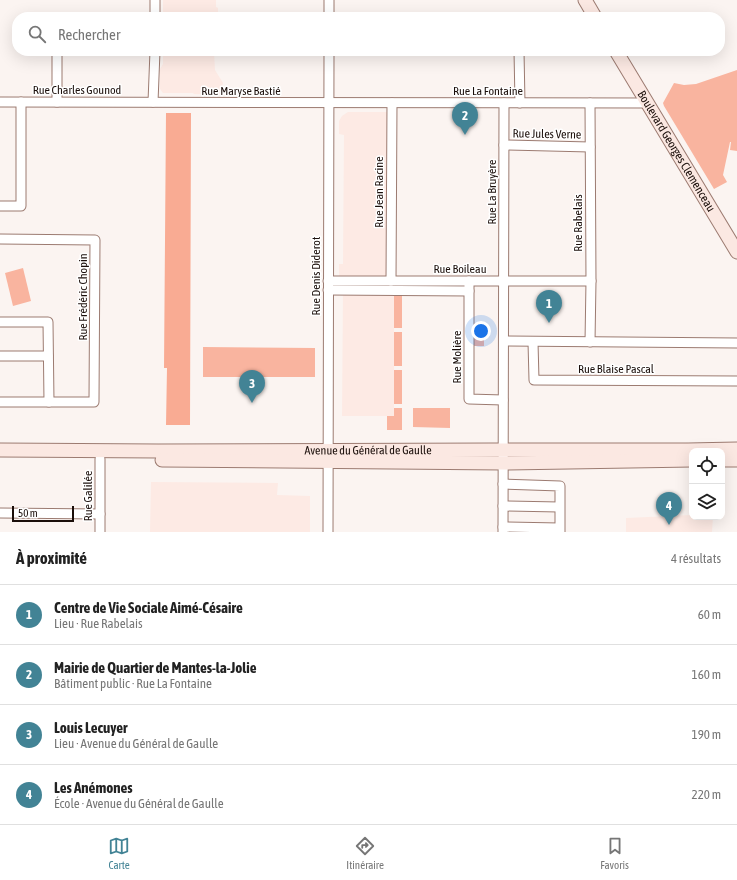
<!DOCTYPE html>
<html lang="fr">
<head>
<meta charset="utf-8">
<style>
  :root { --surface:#fff; --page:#f2f2f2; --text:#222; --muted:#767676; --line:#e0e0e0; --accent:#428395 }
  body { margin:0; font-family:"Asap Condensed",sans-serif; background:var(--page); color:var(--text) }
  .controls { position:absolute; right:12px; bottom:12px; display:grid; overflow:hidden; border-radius:8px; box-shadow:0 4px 16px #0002 }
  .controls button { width:36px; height:36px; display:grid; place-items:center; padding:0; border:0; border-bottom:1px solid var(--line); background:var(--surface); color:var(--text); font:20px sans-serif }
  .scale { position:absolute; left:12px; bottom:10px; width:62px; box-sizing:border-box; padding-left:4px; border:2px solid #1a0e0a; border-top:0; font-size:11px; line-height:14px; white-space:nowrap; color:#1a0e0a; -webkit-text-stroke:3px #fff; paint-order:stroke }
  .you { position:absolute; left:481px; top:331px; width:14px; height:14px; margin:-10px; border:3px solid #fff; border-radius:50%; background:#1a73e8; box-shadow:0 0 0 6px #1a73e833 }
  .badge { display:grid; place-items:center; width:26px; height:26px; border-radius:50%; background:var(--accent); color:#fff; font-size:13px; font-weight:700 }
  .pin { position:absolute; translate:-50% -33px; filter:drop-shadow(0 1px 2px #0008) }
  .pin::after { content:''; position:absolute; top:21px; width:14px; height:12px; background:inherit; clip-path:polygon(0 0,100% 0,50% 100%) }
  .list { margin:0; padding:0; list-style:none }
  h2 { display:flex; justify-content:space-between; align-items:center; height:52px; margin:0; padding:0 16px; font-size:17px }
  h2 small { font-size:13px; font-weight:400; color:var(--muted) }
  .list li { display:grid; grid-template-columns:26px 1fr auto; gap:12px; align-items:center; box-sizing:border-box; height:60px; padding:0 16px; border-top:1px solid var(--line) }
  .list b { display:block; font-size:15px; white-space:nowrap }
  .list p { margin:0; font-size:13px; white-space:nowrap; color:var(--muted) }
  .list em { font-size:13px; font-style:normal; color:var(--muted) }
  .icon { flex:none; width:22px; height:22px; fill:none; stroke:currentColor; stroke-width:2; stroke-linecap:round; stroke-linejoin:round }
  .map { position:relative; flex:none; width:737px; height:532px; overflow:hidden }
  .search { position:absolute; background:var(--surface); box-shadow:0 4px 16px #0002; left:12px; right:12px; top:12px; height:44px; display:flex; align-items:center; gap:10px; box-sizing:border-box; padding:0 14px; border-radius:16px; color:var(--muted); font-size:15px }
  .sheet { height:292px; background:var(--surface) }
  nav { display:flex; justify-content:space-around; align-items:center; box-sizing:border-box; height:56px; border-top:1px solid var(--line); background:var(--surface); font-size:11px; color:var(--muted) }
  nav a { display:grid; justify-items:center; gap:2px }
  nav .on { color:var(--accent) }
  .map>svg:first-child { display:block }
</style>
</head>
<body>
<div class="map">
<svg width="737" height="532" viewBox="0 0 737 532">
  <rect width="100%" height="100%" fill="#fbf4f1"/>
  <!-- built -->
  <g fill="#fdeae4">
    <path d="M163,0H216V7L218,8V17H163Z"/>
    <path d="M163,51H214L215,70L223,83L222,91L221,95L194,94L193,93H163L160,89V69L163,64Z"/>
    <path d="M348,112H387L388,276H339V264H343L344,135L339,134V121L342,116Z"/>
    <path d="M343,291L394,292V416H342Z"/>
    <path d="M151,482L278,483L277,495L310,496V532H150Z"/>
    <path d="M692,515V517H713L712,532H626V518Z"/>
  </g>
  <!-- green -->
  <g fill="#f9b49f">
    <path d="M737,70V151L730,150L731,142H730L723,175L727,182L714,189L664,106L663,103L674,83L684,85L696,84Z"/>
    <path d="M23,268L31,301L13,306L5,273Z"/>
    <rect x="394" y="292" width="8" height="36"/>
    <rect x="474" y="323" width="10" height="23"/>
    <rect x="394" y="332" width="8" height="34"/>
    <path d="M203,347L315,348V377H203Z"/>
    <rect x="394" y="370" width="8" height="34"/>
    <path d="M394,408H402V430H387V416H394Z"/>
    <path d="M413,408H450V428L413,427Z"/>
  </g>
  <!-- forest -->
  <path fill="#f9ab93" d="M166,113H191L190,425H166L167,368H164Z"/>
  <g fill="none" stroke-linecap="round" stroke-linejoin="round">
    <!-- street casing -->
    <g stroke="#9c7b71" stroke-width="11">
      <g id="street">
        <path d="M155,17V0"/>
        <path d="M329,17V0"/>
        <path d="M519,51L520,103"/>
        <path d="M0,102L647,103"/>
        <path d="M57,102V51"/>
        <path d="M153,102L155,51"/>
        <path d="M504,145L590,147"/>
        <path d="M0,206H21V102"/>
        <path d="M0,239L95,240L94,402H0"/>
        <path d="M328,281H591"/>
        <path d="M391,281L392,103"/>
        <path d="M469,281V399L503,400"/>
        <path d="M328,290L469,291"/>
        <path d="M0,322H48L49,402"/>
        <path d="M504,341L737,343"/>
        <path d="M533,342L534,380L737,381"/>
        <path d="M590,342L591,281L590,103"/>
        <path d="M0,356H48"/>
        <path d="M503,484L560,486V532"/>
        <path d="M503,506L559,507"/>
        <path d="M0,513L100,514"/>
        <path d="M503,527L559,528"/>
        <path d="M100,532V459"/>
        <path d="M328,532L329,51"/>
        <path d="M503,532L504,103"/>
      </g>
    </g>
    <!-- secondary casing -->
    <g stroke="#9c7b71" stroke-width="15">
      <g id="secondary">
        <path d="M585,0L595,17"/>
        <path id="s1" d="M616,51L737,252"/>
        <path id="s2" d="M0,450L158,451L492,450H688L737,449"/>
        <path d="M162,460L503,463L692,460"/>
        <path d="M722,460H737"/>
      </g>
    </g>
    <!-- street -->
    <use href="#street" stroke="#fff" stroke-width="9"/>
    <!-- secondary -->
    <use href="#secondary" stroke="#fbe8e2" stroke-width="13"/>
  </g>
  <g text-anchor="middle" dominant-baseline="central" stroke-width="3" stroke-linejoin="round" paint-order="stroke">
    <!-- street labels -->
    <g font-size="12" fill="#1a0e0a" stroke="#fff">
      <text x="77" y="90">Rue Charles Gounod</text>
      <text x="241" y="91">Rue Maryse Bastié</text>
      <text x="488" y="91">Rue La Fontaine</text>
      <text transform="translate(547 134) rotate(1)">Rue Jules Verne</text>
      <text stroke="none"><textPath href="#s1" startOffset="117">Boulevard Georges Clemenceau</textPath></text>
      <text transform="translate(379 192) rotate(-90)">Rue Jean Racine</text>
      <text transform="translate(492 192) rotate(-90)">Rue La Bruyère</text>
      <text transform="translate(578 223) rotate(-90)">Rue Rabelais</text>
      <text x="460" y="269">Rue Boileau</text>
      <text transform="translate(316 276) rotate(-90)">Rue Denis Diderot</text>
      <text transform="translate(83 297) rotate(-90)">Rue Frédéric Chopin</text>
      <text transform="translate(457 357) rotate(-90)">Rue Molière</text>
      <text x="616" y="369">Rue Blaise Pascal</text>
      <text stroke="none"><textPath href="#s2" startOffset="368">Avenue du Général de Gaulle</textPath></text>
      <text transform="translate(88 496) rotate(-90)">Rue Galilée</text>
    </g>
  </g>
</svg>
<div class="controls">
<button><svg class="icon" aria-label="locate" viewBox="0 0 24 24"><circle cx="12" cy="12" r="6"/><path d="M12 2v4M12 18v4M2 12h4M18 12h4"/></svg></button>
<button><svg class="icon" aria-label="layers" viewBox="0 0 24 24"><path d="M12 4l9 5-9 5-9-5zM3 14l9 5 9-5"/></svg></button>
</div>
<div class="scale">50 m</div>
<div class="you"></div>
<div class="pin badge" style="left:549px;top:323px">1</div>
<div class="pin badge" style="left:465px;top:135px">2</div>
<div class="pin badge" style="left:252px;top:403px">3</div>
<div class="pin badge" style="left:669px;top:525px">4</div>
<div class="search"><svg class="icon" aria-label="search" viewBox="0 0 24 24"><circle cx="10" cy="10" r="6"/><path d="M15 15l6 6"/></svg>Rechercher</div>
</div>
<section class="sheet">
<h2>À proximité<small>4 résultats</small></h2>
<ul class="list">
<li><span class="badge">1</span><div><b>Centre de Vie Sociale Aimé-Césaire</b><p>Lieu · Rue Rabelais</p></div><em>60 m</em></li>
<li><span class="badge">2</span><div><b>Mairie de Quartier de Mantes-la-Jolie</b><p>Bâtiment public · Rue La Fontaine</p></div><em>160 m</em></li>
<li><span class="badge">3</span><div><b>Louis Lecuyer</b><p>Lieu · Avenue du Général de Gaulle</p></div><em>190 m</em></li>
<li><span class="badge">4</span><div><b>Les Anémones</b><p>École · Avenue du Général de Gaulle</p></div><em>220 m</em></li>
</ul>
</section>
<nav>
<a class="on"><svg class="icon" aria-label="map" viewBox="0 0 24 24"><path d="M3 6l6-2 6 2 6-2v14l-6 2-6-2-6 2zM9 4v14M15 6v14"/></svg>Carte</a>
<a><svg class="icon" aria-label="directions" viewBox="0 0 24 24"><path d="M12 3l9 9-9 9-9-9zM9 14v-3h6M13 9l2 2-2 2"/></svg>Itinéraire</a>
<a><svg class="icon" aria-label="saved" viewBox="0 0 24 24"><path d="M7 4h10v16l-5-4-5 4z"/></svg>Favoris</a>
</nav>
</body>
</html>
